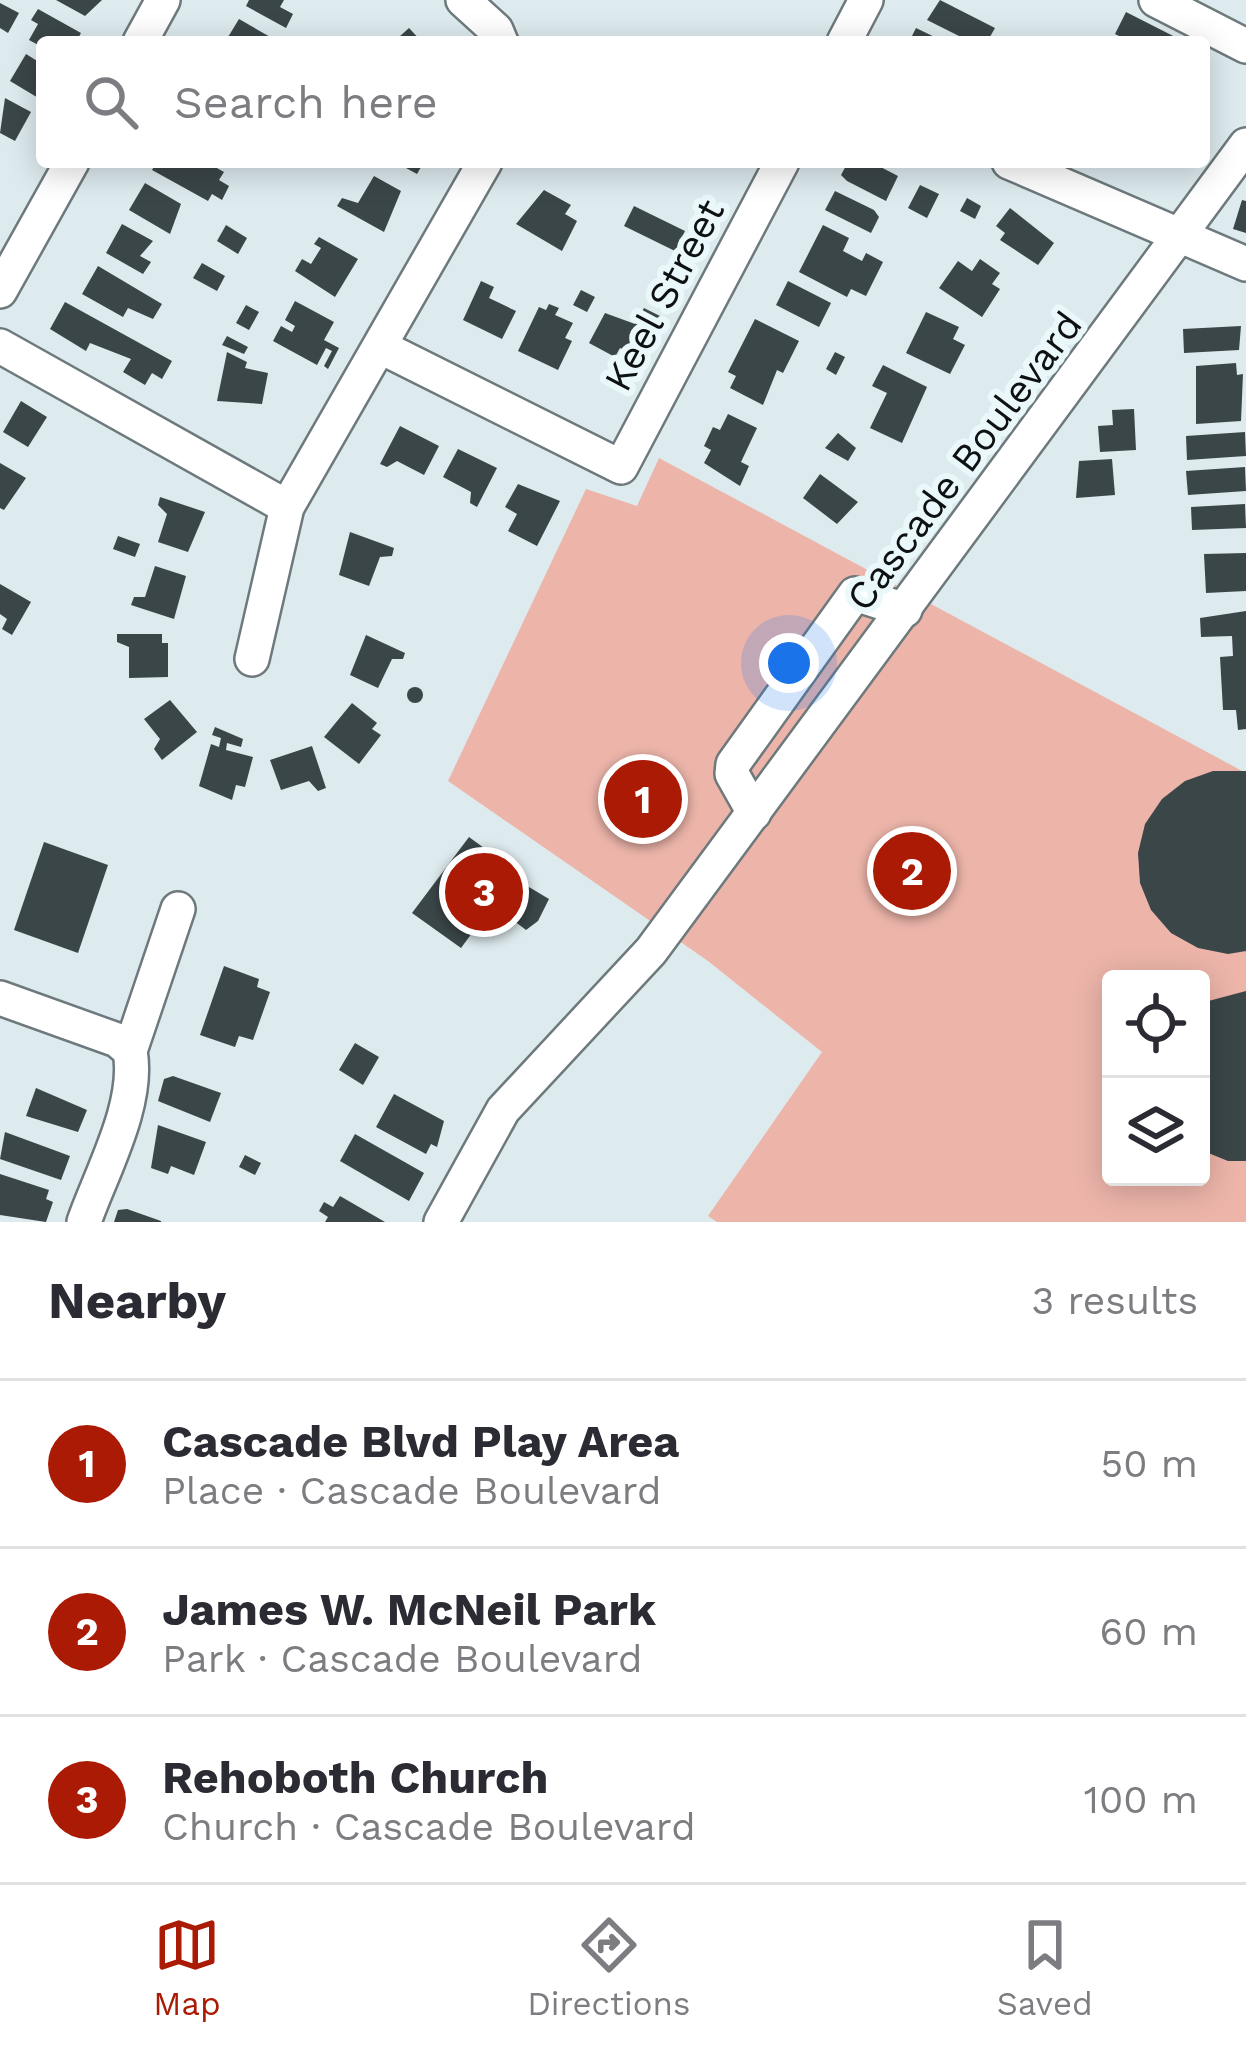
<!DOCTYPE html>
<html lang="en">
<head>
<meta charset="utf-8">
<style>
  :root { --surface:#fff; --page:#f2f2f3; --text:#2b2b33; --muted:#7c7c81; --line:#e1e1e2; --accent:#aa1a04 }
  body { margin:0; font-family:"Work Sans",sans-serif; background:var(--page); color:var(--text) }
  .controls { position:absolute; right:36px; bottom:36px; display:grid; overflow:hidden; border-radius:12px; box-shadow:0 6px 30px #0003 }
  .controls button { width:108px; height:108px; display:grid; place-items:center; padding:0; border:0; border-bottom:3px solid var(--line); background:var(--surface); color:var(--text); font:60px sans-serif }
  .you { position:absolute; left:789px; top:663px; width:42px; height:42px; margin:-30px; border:9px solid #fff; border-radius:50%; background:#1a73e8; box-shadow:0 0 0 18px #1a73e833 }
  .badge { display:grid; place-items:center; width:78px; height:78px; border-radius:50%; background:var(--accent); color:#fff; font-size:39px; font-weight:700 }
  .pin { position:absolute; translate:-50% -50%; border:6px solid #fff; box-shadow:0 3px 12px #0006 }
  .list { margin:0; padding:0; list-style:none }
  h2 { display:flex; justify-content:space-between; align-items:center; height:156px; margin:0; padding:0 48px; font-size:51px }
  h2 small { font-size:39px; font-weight:400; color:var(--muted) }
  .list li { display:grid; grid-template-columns:78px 1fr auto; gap:36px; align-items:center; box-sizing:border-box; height:168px; padding:0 48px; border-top:3px solid var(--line) }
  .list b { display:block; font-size:45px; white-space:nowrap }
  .list p { margin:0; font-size:39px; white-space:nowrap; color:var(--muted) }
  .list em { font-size:39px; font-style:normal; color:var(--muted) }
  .icon { flex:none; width:66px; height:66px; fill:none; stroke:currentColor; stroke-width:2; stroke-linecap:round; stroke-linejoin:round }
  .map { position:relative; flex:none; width:1246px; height:1222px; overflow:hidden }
  .search { position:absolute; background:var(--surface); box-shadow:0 6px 30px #0003; left:36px; right:36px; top:36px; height:132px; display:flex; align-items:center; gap:30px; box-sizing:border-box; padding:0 42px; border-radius:12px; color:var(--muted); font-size:45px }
  .sheet { height:660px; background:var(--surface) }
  nav { display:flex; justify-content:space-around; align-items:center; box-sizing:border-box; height:168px; border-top:3px solid var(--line); background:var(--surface); font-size:33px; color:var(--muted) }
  nav a { display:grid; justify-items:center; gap:6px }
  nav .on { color:var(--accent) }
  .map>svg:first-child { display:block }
</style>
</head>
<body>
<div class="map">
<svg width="1246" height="1222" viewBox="0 0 1246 1222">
  <rect width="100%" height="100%" fill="#ddeaee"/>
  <!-- green -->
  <path fill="#edb5aa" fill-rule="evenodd" d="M659,458L1246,773V1222H717L708,1216L822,1052L708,961L448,781L586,489L637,506ZM1111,979H1201V1177H1111Z"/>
  <!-- building -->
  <g fill="#3b4649">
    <path d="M56,0H102L85,16Z"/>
    <path d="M249,0H284L280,7L293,14L286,28L246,6Z"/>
    <path d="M940,0L995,28L987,42H971L927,20Z"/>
    <path d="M0,3L19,13L8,33L0,28Z"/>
    <path d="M38,9L81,33L76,42H42V47L29,40L38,24L31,20Z"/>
    <path d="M1126,12L1185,42H1131L1115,34Z"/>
    <path d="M239,19L279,42H225Z"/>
    <path d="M409,28L422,42H404L399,37Z"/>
    <path d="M916,28L945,42H909Z"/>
    <path d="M26,54L42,64L40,99L10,81Z"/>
    <path d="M5,98L31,112L15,141L0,133Z"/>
    <path d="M147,162H206L224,172L219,180L229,186L222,200L212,194L208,201L152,170L155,165Z"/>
    <path d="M395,162H424L417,174Z"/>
    <path d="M848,162H871L898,176L886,201L847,181L841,175Z"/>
    <path d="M374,176L401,191L384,232L337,206L342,198L358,203Z"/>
    <path d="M145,183L181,204L170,234L129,210Z"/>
    <path d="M920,185L939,194L927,218L908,208Z"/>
    <path d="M544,190L571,205L565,214L577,221L562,251L516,224Z"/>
    <path d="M835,191L874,210L879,217L871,233L825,210Z"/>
    <path d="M967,198L981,206L975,219L960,211Z"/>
    <path d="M1242,200L1246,201V233L1233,229Z"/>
    <path d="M634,206L685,231L675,251L624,226Z"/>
    <path d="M1010,208L1054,243L1038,265L1000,240L1005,233L996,226Z"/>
    <path d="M122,224L153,241L140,256L151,262L143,274L106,253Z"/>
    <path d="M226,225L247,238L238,254L217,241Z"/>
    <path d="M823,225L849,238L843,251L862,261L866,253L883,262L866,296L851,289L847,297L799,272Z"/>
    <path d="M319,237L358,259L335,297L295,271L302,259L311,264L321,248L314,244Z"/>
    <path d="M980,259L1000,273L992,284L1000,289L982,317L939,288L958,261L972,271Z"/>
    <path d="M202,263L225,276L217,291L193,278Z"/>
    <path d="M98,266L162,304L153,319L128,308L123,317L82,294Z"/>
    <path d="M481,281L494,287L489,298L516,311L502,339L463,320Z"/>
    <path d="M788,281L831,303L819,327L776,305Z"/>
    <path d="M581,290L595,297L587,312L573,305Z"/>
    <path d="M295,301L334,322L324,340L339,348L328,369L324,366L332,351L326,348L317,365L273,341L281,326L292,332L295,326L285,320Z"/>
    <path d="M65,302L172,361L162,379L152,373L145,385L123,372L131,359L90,343L86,351L50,329Z"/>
    <path d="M549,304L559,308L555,315L573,323L565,338L572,341L558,370L518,351L539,307L546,310Z"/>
    <path d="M246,305L259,312L249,330L236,323Z"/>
    <path d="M644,308L662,317L641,358L620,348L615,357L589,343L605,313L635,324Z"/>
    <path d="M926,312L959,327L953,339L965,345L950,374L906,353Z"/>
    <path d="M755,319L799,341L783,373L777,370L763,405L730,388L736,376L728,372Z"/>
    <path d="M1241,326L1239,350L1184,353L1183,329Z"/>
    <path d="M227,336L248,347L244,354L222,345Z"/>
    <path d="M227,352L247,362L245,368L268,373L262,404L217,401Z"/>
    <path d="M835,352L845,357L836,375L826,369Z"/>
    <path d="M1236,363L1237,375L1243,374L1241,421L1196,424V366Z"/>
    <path d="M883,365L927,387L902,443L870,428L887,393L872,386Z"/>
    <path d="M21,401L47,417L28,447L3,432Z"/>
    <path d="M1134,409L1136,450L1100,452L1098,426L1113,425L1112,410Z"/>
    <path d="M728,414L757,428L741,462L749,466L740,486L704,463L711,450L704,446L713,427L720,430Z"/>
    <path d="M400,426L439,446L424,475L397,461L387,467L380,464Z"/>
    <path d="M1245,432L1246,456L1187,460L1186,436Z"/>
    <path d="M838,433L856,448L848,461L825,448Z"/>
    <path d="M458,449L497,468L477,507L470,503L471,492L443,477Z"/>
    <path d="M1112,459L1115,495L1076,498L1079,461Z"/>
    <path d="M0,463L26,478L4,510L0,508Z"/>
    <path d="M1245,467L1246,491L1188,495L1186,471Z"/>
    <path d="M820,474L858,502L837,524L803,498Z"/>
    <path d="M518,484L560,501L537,546L508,531L517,514L505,507Z"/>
    <path d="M160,497L205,512L188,552L158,542L167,514L158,505Z"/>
    <path d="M1245,504L1246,528L1192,530L1191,507Z"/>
    <path d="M350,532L394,548L392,556L380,557L369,586L339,575Z"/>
    <path d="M118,536L140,544L135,557L113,549Z"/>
    <path d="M1246,553V591L1206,593L1204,554Z"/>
    <path d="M155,566L186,576L174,619L131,605L134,597H145Z"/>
    <path d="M0,584L31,602L12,635L2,629L7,619L0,614Z"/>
    <path d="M1246,611V729L1238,730L1236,710H1223L1220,657L1233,656L1232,636L1201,637L1200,618Z"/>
    <path d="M117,634H162V643H168V677L129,678V647L117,642Z"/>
    <path d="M366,635L405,653L403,659H392L378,688L350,675Z"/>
    <circle cx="415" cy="695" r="8"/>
    <path d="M170,700L197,732L162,760L154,749L160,739L144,719Z"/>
    <path d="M352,703L377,723L372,729L381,735L359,764L324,737Z"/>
    <path d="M215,727L243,739L241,747L227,743L226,750L253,757L245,787L236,785L232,800L199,786L211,744L219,747L221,738L212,735Z"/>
    <path d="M312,746L326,788L318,791L309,781L281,790L270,760Z"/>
    <path d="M648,763L676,784L638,834L611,814Z"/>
    <path d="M1213,771H1246V951L1228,954L1198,948L1171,933L1151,910L1140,883L1138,853L1145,824L1162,799L1185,781Z"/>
    <path d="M469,837L499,859L494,866L549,899L538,921L526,930L500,910L482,935L475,929L461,948L412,913Z"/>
    <path d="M44,842L108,865L78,953L14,930Z"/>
    <path d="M224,966L259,979L257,987L270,992L253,1040L239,1036L235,1047L200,1035Z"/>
    <path d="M1246,991V1161H1228L1201,1150V1003Z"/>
    <path d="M355,1043L379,1057L363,1085L339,1070Z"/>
    <path d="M173,1076L221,1093L210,1122L158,1101L164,1079Z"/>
    <path d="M36,1088L87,1110L78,1132L26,1116Z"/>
    <path d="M394,1094L444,1121L437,1147L431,1144L426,1154L376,1127Z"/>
    <path d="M158,1125L206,1142L194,1175L171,1166L168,1174L151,1168Z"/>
    <path d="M5,1132L70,1156L61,1180L0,1159Z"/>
    <path d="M355,1134L424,1173L409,1201L340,1161Z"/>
    <path d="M245,1155L261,1163L255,1175L239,1167Z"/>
    <path d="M0,1174L49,1190L46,1199L53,1202L46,1222L0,1215Z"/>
    <path d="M340,1196L385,1222H325L328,1217L319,1211L324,1202L333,1207Z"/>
    <path d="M127,1209L161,1221V1222H114L118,1210Z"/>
  </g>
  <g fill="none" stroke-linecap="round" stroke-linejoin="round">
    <!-- minor casing -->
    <g stroke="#6d797c" stroke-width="38">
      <g id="minor">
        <path d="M463,0L496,30L501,42"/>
        <path d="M1156,0L1246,46"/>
        <path d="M140,42L163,0"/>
        <path d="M844,42L866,0"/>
        <path d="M1009,162L1246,264"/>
        <path d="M0,291L72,162"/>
        <path d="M0,346L287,507"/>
        <path d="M383,348L621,467L782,162"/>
        <path d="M252,659L287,507L485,162"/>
        <path d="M754,813L732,774L733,764L855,594L905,610"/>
        <path d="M0,998L117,1040L130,1051"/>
        <path d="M84,1222C101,1173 140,1104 130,1051L178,909"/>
        <path d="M441,1222L503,1110L651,951L1246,145"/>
      </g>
    </g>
    <!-- minor -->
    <use href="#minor" stroke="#fff" stroke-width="33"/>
  </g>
  <g text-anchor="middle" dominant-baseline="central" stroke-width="12" stroke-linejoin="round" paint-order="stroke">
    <!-- street labels -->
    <g font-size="39" fill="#0d1112" stroke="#eaf8fb">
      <text transform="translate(664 295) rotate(-62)">Keel Street</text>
      <text transform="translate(964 461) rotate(-53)">Cascade Boulevard</text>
    </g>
  </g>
</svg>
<div class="controls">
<button><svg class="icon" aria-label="locate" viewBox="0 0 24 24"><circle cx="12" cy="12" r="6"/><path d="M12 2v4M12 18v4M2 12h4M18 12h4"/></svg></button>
<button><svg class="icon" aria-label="layers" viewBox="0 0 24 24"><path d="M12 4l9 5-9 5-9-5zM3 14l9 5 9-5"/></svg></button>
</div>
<div class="you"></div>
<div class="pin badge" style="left:643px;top:799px">1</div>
<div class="pin badge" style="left:912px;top:871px">2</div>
<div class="pin badge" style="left:484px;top:892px">3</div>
<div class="search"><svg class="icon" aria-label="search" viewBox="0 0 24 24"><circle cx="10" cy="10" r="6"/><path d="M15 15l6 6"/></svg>Search here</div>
</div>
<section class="sheet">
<h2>Nearby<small>3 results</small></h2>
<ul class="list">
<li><span class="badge">1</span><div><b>Cascade Blvd Play Area</b><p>Place · Cascade Boulevard</p></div><em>50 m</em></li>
<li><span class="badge">2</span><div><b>James W. McNeil Park</b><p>Park · Cascade Boulevard</p></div><em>60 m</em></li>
<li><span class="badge">3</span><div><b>Rehoboth Church</b><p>Church · Cascade Boulevard</p></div><em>100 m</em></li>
</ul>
</section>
<nav>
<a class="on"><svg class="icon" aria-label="map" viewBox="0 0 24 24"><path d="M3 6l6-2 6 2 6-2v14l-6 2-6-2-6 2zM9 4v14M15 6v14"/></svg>Map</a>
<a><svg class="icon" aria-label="directions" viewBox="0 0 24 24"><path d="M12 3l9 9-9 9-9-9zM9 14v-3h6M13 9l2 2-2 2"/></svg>Directions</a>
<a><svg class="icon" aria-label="saved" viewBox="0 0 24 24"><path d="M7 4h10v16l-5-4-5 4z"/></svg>Saved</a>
</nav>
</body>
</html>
